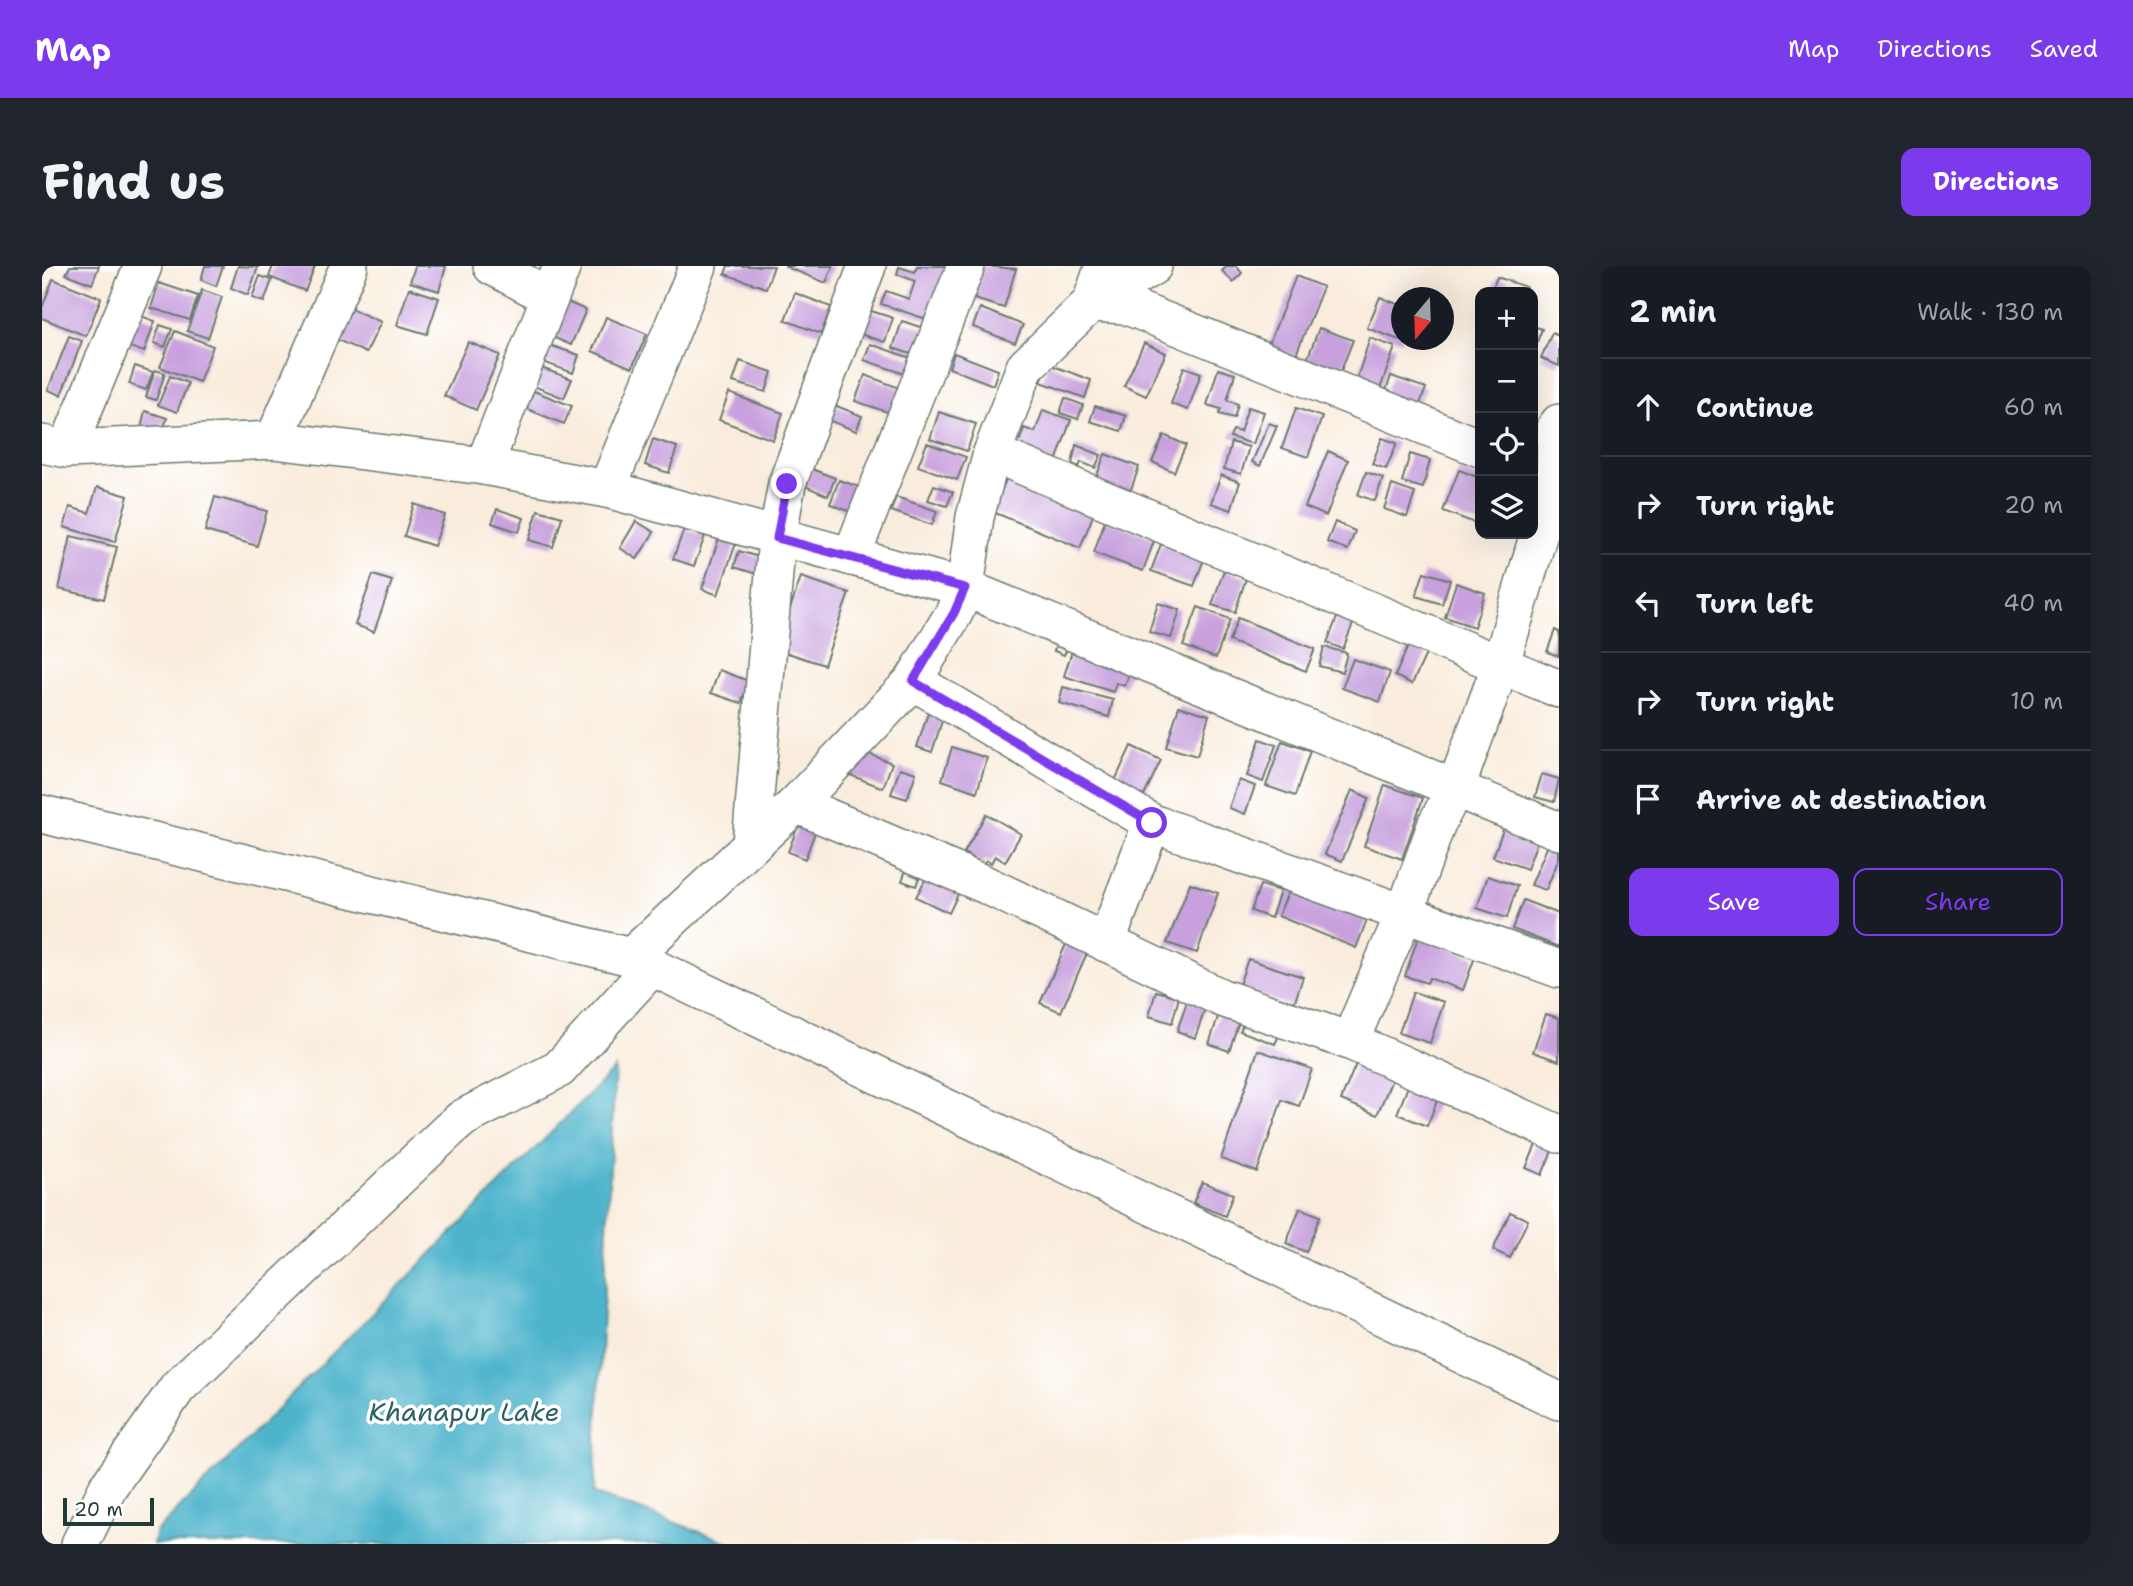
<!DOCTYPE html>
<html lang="en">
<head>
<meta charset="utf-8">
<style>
  :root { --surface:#171b24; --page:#20242c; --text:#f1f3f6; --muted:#9ea1a6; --line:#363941; --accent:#7c3aed }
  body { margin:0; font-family:"Shantell Sans",sans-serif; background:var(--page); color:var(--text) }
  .controls { position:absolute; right:21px; top:21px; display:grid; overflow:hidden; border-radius:14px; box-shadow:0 7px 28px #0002 }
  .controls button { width:63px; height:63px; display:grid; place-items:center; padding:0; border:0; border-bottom:2px solid var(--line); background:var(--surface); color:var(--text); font:35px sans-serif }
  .compass { position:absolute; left:1349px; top:21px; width:63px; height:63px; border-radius:50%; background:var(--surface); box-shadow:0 7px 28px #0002; rotate:199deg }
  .scale { position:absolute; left:21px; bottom:18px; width:91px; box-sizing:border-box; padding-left:7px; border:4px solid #1f3d34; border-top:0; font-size:19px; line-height:24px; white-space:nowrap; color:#1f3d34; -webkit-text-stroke:5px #fff; paint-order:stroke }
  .stop { position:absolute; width:21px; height:21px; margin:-16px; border:5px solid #7c3aed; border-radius:50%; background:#fff }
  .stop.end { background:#7c3aed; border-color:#fff; box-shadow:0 2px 7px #0008 }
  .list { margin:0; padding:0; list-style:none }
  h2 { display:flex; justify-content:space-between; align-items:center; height:91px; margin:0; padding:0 28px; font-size:30px }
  h2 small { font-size:23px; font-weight:400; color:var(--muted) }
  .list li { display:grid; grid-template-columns:46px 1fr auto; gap:21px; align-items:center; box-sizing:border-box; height:98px; padding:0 28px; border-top:2px solid var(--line) }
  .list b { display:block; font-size:26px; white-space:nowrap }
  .list em { font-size:23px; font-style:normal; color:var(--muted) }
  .actions { display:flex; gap:14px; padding:21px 28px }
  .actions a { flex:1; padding:16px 0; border:2px solid var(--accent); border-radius:14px; text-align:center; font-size:24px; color:var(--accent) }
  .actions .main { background:var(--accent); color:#fff }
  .icon { flex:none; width:38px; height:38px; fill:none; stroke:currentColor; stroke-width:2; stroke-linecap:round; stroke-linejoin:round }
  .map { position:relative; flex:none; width:1517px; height:1278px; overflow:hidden; border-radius:14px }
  header { display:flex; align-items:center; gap:42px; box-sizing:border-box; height:98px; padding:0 35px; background:var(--accent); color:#fff }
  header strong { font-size:33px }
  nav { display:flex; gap:38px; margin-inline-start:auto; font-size:24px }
  .intro { display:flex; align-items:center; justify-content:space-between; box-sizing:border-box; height:168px; padding:0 42px }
  h1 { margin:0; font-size:49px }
  .button { padding:18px 32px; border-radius:14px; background:var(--accent); color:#fff; font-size:24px; font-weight:700 }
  main { display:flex; gap:42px; padding:0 42px }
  aside { flex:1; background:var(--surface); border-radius:14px; box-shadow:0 7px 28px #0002 }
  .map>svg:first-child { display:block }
</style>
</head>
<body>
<header>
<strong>Map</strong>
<nav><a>Map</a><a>Directions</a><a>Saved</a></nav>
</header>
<div class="intro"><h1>Find us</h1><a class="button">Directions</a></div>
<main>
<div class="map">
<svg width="1517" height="1278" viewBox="0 0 1517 1278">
  <rect width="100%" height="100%" fill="#fff"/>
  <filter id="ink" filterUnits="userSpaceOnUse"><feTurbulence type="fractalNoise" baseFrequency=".0143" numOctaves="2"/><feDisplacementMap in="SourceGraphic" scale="14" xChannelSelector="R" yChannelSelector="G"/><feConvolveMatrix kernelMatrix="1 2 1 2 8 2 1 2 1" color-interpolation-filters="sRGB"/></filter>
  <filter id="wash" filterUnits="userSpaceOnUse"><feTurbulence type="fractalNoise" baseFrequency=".00686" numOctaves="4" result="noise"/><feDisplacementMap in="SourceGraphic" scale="28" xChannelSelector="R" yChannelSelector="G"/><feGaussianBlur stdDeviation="1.57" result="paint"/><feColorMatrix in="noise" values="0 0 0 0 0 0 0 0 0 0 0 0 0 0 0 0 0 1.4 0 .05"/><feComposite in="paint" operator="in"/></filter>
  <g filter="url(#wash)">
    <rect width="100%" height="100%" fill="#f9ecdc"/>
    <!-- water -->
    <path fill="#4eb4cc" stroke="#367880" stroke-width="2" d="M573,802L552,1227L691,1278H111L114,1266Z"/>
    <g id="blocks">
      <!-- building -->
      <g fill="#c7a0dd">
        <path d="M28,0H57L50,18L24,8Z"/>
        <path d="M163,0H181L174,20L159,14Z"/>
        <path d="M196,0L216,1L206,29L189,22Z"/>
        <path d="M231,0H273L263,25L227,11Z"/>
        <path d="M373,0H404L397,25L368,16Z"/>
        <path d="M686,0H732L724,22L683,8Z"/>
        <path d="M742,0H791L784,17Z"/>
        <path d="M875,0H909L890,55L839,38L844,25L867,33L873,15L855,8L857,1L873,6Z"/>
        <path d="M942,0L974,3L962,42L932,33Z"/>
        <path d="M1185,0H1194L1200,7L1191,16L1180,5Z"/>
        <path d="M218,10L230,14L222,36L210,32Z"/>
        <path d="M1254,10L1281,21L1253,91L1226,80Z"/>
        <path d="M1455,11L1484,21L1482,26H1449Z"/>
        <path d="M11,13L59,32L44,70L0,52V42Z"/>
        <path d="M117,17L156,30L148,54L109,42Z"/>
        <path d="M367,22L397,32L385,68L355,59Z"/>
        <path d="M160,24L180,31L166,72L145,65Z"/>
        <path d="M753,27L789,41L779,68L743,54Z"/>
        <path d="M1338,31L1360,40V75L1325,62Z"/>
        <path d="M523,35L544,44L529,79L508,70Z"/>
        <path d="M301,39L339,56L324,87L287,70Z"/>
        <path d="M820,42L851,52L843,76L812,66Z"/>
        <path d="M938,42L981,59L973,77L931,61Z"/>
        <path d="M96,49L113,55L102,86L85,80Z"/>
        <path d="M564,51L605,68L590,102L550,85Z"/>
        <path d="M860,55L887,64L878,91L851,82Z"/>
        <path d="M118,59L130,63L123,81L112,77Z"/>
        <path d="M1491,60L1500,63L1491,86Z"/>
        <path d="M1277,62L1311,74L1298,107L1265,94Z"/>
        <path d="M133,65L171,80L157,116L118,101Z"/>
        <path d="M1510,67L1517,70V100L1499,92Z"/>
        <path d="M27,70L40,75L19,129L6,124Z"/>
        <path d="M1328,72L1353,81L1338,123L1314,115Z"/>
        <path d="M426,76L458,89L434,144L402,130Z"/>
        <path d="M1102,77L1124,87L1104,130L1082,120Z"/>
        <path d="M828,78L872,93L866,109L822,94Z"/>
        <path d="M507,79L537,89L531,107L501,96Z"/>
        <path d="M912,87L956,104L951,119L907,102Z"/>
        <path d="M698,95L730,106L724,126L691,116Z"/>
        <path d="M1006,98L1049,114L1043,132L999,116Z"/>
        <path d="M93,100L111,106L104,124L87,118Z"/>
        <path d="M496,101L530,113L522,132L489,119Z"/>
        <path d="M1142,101L1159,107L1146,144L1129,138Z"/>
        <path d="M1176,103L1193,108L1185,134L1196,138L1192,152L1177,148L1179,143L1165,139Z"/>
        <path d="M113,104L123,107L114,134L104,131Z"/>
        <path d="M823,109L863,124L854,149L813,135Z"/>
        <path d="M128,110L146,117L135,146L116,139Z"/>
        <path d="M1349,110L1384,122L1376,143L1342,131Z"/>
        <path d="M487,123L530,140L522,158L480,141Z"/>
        <path d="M687,127L741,147L731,174L677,154Z"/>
        <path d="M1023,132L1041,139L1036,153L1018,147Z"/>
        <path d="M792,139L820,150L814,165L786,154Z"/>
        <path d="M1053,140L1084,150L1079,165L1048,155Z"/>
        <path d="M1206,141L1222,146L1211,178L1188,171L1191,164L1198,166Z"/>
        <path d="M1254,142L1280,151L1266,191L1240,182Z"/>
        <path d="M1001,144L1029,154L1012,201L966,185L971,171L978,174L982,162L993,166Z"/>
        <path d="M103,145L125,152L120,169L99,163Z"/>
        <path d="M897,146L934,158L925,185L888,173Z"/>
        <path d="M1227,157L1235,160L1218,200L1210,196Z"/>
        <path d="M1122,169L1144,179L1132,206L1110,196Z"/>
        <path d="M1340,172L1355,177L1344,203L1330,198Z"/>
        <path d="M611,173L635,181L627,207L603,199Z"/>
        <path d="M1189,176L1207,181L1199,208L1182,203Z"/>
        <path d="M885,177L924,191L915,214L876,200Z"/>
        <path d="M1034,179L1059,189L1053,202L1039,196L1037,201L1030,198Z"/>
        <path d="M1286,185L1306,194L1284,250L1263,241Z"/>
        <path d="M1063,188L1097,201L1088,226L1050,223Z"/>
        <path d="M1368,188L1388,194L1381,222L1360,216Z"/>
        <path d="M770,203L793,212L786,230L763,220Z"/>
        <path d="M1417,204L1438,212V259L1401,245Z"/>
        <path d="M1324,206L1341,212L1333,235L1316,229Z"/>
        <path d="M1179,209L1198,216L1189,244L1169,237Z"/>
        <path d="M965,211L1052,247L1038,282L951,246Z"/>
        <path d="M797,214L826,224L817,249L788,238Z"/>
        <path d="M892,219L911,226L905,240L886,234Z"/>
        <path d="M1350,219L1373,227L1365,251L1342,243Z"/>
        <path d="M55,221L86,230L73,276L22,261L28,241L47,247Z"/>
        <path d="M173,231L225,245L215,280L163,265Z"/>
        <path d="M854,231L895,245L890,259L849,245Z"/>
        <path d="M372,238L403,249L392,280L362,270Z"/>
        <path d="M455,243L482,252L477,266L450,257Z"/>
        <path d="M496,244L520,251L511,281L487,274Z"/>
        <path d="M1063,254L1113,272L1101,305L1052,287Z"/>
        <path d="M594,255L612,266L595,293L578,282Z"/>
        <path d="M1293,256L1313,265L1306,284L1285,276Z"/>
        <path d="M642,263L663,270L652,300L631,293Z"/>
        <path d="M29,270L75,281L62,333L17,323Z"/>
        <path d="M677,272L694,277L676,329L660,323Z"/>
        <path d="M1119,278L1162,293L1152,320L1109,305Z"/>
        <path d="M697,285L726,294L721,310L692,301Z"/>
        <path d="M1182,304L1204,312L1193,346L1170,339Z"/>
        <path d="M1382,306L1408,314L1400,338L1374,330Z"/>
        <path d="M331,309L350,315L332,366L313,359Z"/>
        <path d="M759,311L807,327L782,399L734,383Z"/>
        <path d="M1414,317L1443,327L1432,361L1403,351Z"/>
        <path d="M1116,337L1138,344L1129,372L1107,366Z"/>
        <path d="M1156,341L1188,353L1174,392L1141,380Z"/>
        <path d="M1296,349L1312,355L1301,383L1285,377Z"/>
        <path d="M1196,352L1273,383L1264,405L1187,375Z"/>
        <path d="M1513,364L1517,366V390L1505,386Z"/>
        <path d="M1015,376L1026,381L1022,389L1012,385Z"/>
        <path d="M1367,378L1385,386L1370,418L1353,410Z"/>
        <path d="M1282,381L1305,387L1300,406L1277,400Z"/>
        <path d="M1031,382L1089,402L1083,420L1074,417L1071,426L1022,410Z"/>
        <path d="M1311,393L1348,406L1338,436L1300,422Z"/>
        <path d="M677,404L707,415L699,437L669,427Z"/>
        <path d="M1021,421L1071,434L1067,451L1017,437Z"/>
        <path d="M1137,440L1167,449L1155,490L1124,481Z"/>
        <path d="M887,444L902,449L890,486L875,481Z"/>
        <path d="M1218,473L1234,479L1221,516L1205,510Z"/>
        <path d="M1240,475L1268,485L1253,530L1224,520Z"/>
        <path d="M1089,480L1119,494L1101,532L1071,519Z"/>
        <path d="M910,481L945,492L935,526L900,514Z"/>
        <path d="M812,482L850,497L841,522L803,507Z"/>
        <path d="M858,502L874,507L865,533L849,528Z"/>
        <path d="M1500,508L1517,513L1512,536L1493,531Z"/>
        <path d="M1197,514L1213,520L1203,548L1187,542Z"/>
        <path d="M1343,519L1381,532L1360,593L1322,580Z"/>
        <path d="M1310,524L1327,532L1300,595L1283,588Z"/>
        <path d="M944,548L979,568L963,596L953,590L949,597L944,594L941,598L922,587Z"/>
        <path d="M759,552L776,558L763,593L746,586Z"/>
        <path d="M1462,561L1496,573L1485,603L1451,591Z"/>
        <path d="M1506,579L1517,584V592L1504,624L1489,619Z"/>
        <path d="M867,596L881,601L874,620L860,615Z"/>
        <path d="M885,610L917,626L907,647L874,631Z"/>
        <path d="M1446,610L1475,620L1465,652L1435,642Z"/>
        <path d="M1148,617L1176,627L1155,687L1125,677Z"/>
        <path d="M1218,619L1238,625L1229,652L1209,645Z"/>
        <path d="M1248,622L1325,654L1314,682L1236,650Z"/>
        <path d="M1481,634L1517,648V681L1470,663Z"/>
        <path d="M1028,669L1049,678L1019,746L998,737Z"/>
        <path d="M1376,671L1433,691L1421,724L1387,712L1385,717L1363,710Z"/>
        <path d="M1206,693L1261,711L1251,741L1196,722Z"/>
        <path d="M1114,725L1137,731L1130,757L1107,750Z"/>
        <path d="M1371,726L1402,736L1388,777L1357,767Z"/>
        <path d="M1146,733L1164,740L1153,772L1135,765Z"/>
        <path d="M1179,742L1199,749L1187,785L1167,778Z"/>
        <path d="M1206,748L1241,761L1233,778L1198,765Z"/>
        <path d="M1504,748L1517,752V795L1491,786Z"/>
        <path d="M1216,784L1270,803L1257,840L1240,834L1215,906L1179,893Z"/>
        <path d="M1318,788L1354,804L1335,849L1299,834Z"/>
        <path d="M1369,813L1399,825L1385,860L1355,848Z"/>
        <path d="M1496,874L1512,880L1500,909L1484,902Z"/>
        <path d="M1160,916L1191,928L1183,950L1151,937Z"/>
        <path d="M1258,942L1278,950L1264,986L1244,978Z"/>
        <path d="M1468,946L1486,954L1468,992L1451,984Z"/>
      </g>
    </g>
  </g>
  <g filter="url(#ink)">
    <use href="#blocks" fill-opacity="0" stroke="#6b7a6f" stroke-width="2"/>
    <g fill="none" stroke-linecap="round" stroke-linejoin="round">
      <!-- minor casing -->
      <g stroke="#6b7a6f" stroke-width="40">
        <g id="minor">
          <path d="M450,0L506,30"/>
          <path d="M1062,0L1049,37L983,101L950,187L933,251L923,322L912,347L871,415L754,538L589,691L1517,1135"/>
          <path d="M1111,0L1049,37L1083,39L1438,182"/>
          <path d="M232,174L307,0"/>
          <path d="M0,178L25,183L232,174L442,200L565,223L923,322L1517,565"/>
          <path d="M25,183L101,0"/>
          <path d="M950,187L1517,423"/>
          <path d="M442,200L520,0"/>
          <path d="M565,223L656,0"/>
          <path d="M809,291L924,0"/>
          <path d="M871,415L1110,557L1517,703"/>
          <path d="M754,538L944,619L1180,732L1308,775L1517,868"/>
          <path d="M0,548L589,691"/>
          <path d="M709,578L735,272L745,218L825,0"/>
          <path d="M1064,677L1110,557"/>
          <path d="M1308,775L1363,646L1395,557L1414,521L1458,401L1513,212L1514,161L1517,157"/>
          <path d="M38,1278L66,1221L136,1121L407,864L421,852L517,803L611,700"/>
        </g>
      </g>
      <!-- minor -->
      <use href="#minor" stroke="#fff" stroke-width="37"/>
    </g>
  </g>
  <g fill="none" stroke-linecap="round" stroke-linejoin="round" filter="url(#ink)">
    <!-- route -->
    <path stroke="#7c3aed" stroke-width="9" d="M745,218L735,272L923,322L912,347L871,415L1110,557"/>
  </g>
  <g text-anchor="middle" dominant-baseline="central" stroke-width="7" stroke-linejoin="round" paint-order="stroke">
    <!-- water labels -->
    <g font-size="26" font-style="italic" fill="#2d6162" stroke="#fff">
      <text x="422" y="1145">Khanapur Lake</text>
    </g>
  </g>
</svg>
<div class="controls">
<button>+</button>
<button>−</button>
<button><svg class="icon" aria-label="locate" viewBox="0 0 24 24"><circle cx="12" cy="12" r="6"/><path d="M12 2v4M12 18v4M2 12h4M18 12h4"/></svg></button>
<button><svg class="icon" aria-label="layers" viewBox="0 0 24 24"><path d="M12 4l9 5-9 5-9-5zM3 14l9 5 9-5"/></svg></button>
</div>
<svg class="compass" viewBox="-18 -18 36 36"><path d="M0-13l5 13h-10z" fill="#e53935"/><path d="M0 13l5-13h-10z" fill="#9ea1a6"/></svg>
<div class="scale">20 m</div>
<div class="stop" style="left:1110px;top:557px"></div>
<div class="stop end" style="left:745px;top:218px"></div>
</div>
<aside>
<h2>2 min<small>Walk · 130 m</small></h2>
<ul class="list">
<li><svg class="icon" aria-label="ahead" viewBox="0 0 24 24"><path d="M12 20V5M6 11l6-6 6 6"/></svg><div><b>Continue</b></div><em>60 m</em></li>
<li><svg class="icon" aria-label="right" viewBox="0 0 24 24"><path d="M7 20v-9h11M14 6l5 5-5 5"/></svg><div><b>Turn right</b></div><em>20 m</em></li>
<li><svg class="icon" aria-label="left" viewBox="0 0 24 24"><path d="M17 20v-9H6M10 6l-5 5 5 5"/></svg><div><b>Turn left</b></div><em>40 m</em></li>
<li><svg class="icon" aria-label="right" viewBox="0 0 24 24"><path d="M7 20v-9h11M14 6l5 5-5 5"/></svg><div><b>Turn right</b></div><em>10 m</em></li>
<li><svg class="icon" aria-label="arrive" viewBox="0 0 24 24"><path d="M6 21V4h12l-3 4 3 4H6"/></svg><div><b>Arrive at destination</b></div></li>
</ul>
<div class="actions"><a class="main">Save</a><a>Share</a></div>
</aside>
</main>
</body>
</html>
